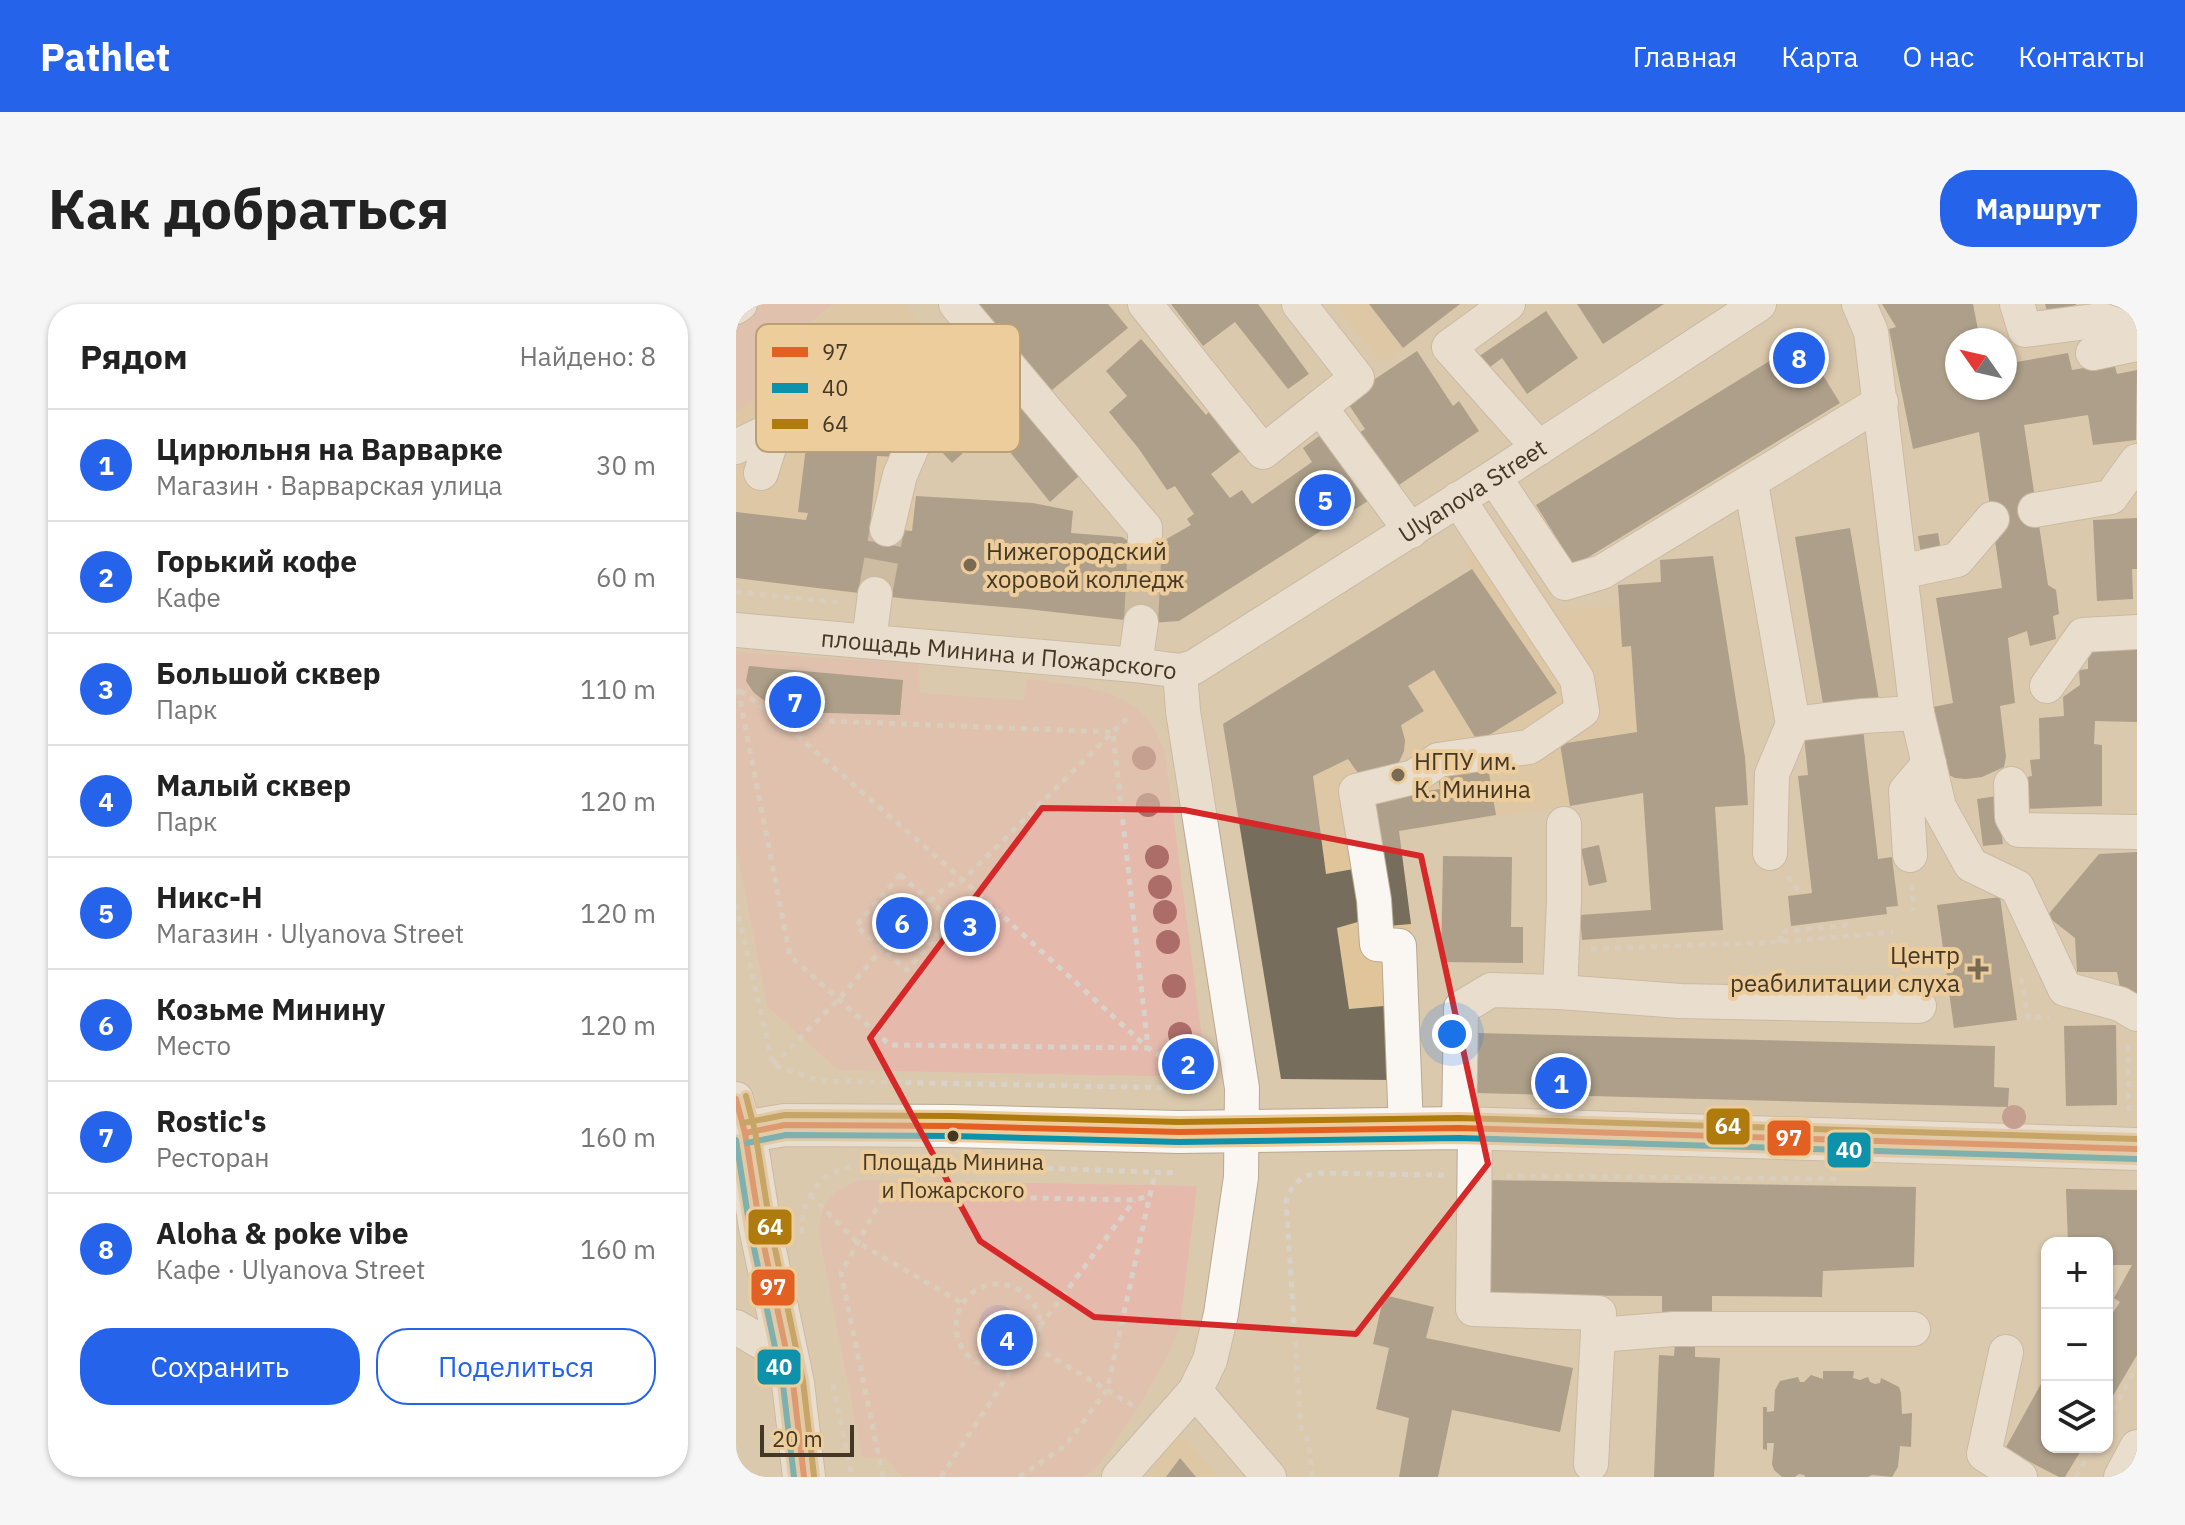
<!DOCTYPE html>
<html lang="ru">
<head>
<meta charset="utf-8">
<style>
  :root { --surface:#fff; --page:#f6f6f6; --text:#222; --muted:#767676; --line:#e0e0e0; --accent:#2563eb }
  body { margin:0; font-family:"IBM Plex Sans",sans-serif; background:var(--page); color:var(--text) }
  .controls { position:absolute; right:24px; bottom:24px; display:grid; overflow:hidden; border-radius:16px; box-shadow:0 2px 6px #0004 }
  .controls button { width:72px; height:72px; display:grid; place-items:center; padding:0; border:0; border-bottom:2px solid var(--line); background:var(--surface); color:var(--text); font:40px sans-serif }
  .compass { position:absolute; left:1209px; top:24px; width:72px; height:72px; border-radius:50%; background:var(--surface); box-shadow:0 2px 6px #0004; rotate:304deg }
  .scale { position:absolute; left:24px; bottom:20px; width:94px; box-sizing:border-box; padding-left:8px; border:4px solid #443723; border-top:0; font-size:22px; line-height:28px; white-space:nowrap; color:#443723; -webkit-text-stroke:6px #edcd9c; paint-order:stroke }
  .you { position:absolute; left:716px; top:730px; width:28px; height:28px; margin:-20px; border:6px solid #fff; border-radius:50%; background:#1a73e8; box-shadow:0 0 0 12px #1a73e833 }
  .badge { display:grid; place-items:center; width:52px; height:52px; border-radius:50%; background:var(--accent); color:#fff; font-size:26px; font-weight:700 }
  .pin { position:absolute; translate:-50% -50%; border:4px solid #fff; box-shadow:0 2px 8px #0006 }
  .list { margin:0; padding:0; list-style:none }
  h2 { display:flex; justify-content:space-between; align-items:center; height:104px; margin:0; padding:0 32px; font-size:34px }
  h2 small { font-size:26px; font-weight:400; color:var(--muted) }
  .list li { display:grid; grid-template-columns:52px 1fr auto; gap:24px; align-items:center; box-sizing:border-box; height:112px; padding:0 32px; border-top:2px solid var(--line) }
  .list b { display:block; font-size:30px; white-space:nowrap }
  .list p { margin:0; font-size:26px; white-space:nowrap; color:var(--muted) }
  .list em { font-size:26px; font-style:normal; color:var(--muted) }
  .actions { display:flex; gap:16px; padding:24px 32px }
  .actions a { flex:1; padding:18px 0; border:2px solid var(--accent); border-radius:32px; text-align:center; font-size:28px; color:var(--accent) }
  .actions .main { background:var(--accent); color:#fff }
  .icon { flex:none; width:44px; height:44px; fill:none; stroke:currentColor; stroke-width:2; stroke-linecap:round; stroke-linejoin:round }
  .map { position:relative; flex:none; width:1401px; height:1173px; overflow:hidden; border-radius:32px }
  header { display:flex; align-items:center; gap:48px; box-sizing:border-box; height:112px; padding:0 40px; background:var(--accent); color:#fff }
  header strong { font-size:38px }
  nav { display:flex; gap:44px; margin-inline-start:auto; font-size:28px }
  .intro { display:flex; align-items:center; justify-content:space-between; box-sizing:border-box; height:192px; padding:0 48px }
  h1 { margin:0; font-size:56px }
  .button { padding:20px 36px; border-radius:32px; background:var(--accent); color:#fff; font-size:28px; font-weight:700 }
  main { display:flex; gap:48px; padding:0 48px }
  aside { flex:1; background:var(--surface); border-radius:32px; box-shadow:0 2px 6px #0004 }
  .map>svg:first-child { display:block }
</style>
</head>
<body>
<header>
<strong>Pathlet</strong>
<nav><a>Главная</a><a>Карта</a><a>О нас</a><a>Контакты</a></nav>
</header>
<div class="intro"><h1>Как добраться</h1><a class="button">Маршрут</a></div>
<main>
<aside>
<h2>Рядом<small>Найдено: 8</small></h2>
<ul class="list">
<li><span class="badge">1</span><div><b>Цирюльня на Варварке</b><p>Магазин · Варварская улица</p></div><em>30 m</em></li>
<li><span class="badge">2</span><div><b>Горький кофе</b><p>Кафе</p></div><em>60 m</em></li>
<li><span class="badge">3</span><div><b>Большой сквер</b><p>Парк</p></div><em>110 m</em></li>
<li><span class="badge">4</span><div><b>Малый сквер</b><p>Парк</p></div><em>120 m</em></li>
<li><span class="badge">5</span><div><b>Никс-Н</b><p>Магазин · Ulyanova Street</p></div><em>120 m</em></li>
<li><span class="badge">6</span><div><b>Козьме Минину</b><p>Место</p></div><em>120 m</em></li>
<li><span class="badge">7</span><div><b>Rostic's</b><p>Ресторан</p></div><em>160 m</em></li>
<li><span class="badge">8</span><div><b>Aloha &amp; poke vibe</b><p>Кафе · Ulyanova Street</p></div><em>160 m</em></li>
</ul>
<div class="actions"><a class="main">Сохранить</a><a>Поделиться</a></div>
</aside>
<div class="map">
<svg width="1401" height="1173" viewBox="0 0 1401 1173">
  <rect width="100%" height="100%" fill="#dbc9ae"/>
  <!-- built -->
  <g fill="#e1c59a">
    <path d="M104,0H169L238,89L176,148L180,192L172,295L0,274V72Z"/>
    <path d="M599,0H724L658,51L645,59Z"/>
    <path d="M767,224L819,306L883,302L886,342H895L901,428L824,440L834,502L663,527L675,620L677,776L545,775L487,420L735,265L729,252Z"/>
    <path d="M444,1134L451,1136L483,1173H411L438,1137Z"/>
  </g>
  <!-- green -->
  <g fill="#e6b9ad">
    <path d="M13,0H98L25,56L41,80L0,107V9Z"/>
    <path d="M0,348L183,360L184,389L287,396L291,375C332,382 384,380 412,416C420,425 424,438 429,449L471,773L102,766L31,702L0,542Z"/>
    <path d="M126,876L461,882L444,1021L432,1051L402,1104L362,1162L348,1173H167L149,1154L126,1153L83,931C84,899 95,885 126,876Z"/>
  </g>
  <!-- water -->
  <circle fill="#c099bd" cx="262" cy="1020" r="19"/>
  <!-- building -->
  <g fill="#776d5c">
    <path d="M238,0H372L392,24L311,90Z"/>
    <path d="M435,0H522L573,70L552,85L499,18L467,42Z"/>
    <path d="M633,0H724L667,44Z"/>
    <path d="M841,0H928L867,40Z"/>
    <path d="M1146,0H1237L1244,36H1221V84H1269V60L1332,49L1336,66L1378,59L1381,70L1401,66L1400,136L1357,141L1352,111L1288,121L1312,281L1320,286L1323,310L1317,312L1320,335L1294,342L1291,327L1272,334L1279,399L1264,402L1270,453L1268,463L1246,473L1230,475L1219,474L1211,470L1197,403L1217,399L1200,294L1266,284L1243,128L1177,145L1153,25L1160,23Z"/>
    <path d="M1309,0H1340V1L1312,10Z"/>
    <path d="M810,7L842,54L791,90L766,54L750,66L742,53Z"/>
    <path d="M405,35L470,111L474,107L506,146L475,170L494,194L506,186L516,200L576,158L567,144L586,130L632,197L443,317L415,319L291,305L172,295L0,274V208L70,216L72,209L62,208L77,86L168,95L163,153L141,152L134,223L176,227L180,192L297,199L337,207L335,229L386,233L394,238L427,237L455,221L451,215L458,210L439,182L431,186L403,145L373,108L391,92L370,67Z"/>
    <path d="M1066,37L1104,99L838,262L800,201Z"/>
    <path d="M681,47L717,102L723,97L743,127L657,185L620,131L629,125L609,95Z"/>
    <path d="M262,76L343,172L314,198L234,98Z"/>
    <path d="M216,117L237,140L216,159L195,136Z"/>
    <path d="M1401,214V265H1396L1397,295L1361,297L1357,216Z"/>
    <path d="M1114,224L1143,396L1088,406L1059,233Z"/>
    <path d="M1202,229L1205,247L1185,250L1182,232Z"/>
    <path d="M977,252L1009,453L1012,501L979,503L987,626L846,636L844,611L915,606L907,489L834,502L824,440L901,428L895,342L886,343L882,281L925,278L924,256Z"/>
    <path d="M736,265L821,389L742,438L698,366L672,382L688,407L665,421L669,436L668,447L663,458L653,467L631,472L622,469L612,455L577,472L590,570L623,564L632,615L601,624L613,705L648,702L660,776L545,775L487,420Z"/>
    <path d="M1401,341V418L1359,417L1358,440L1366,441V502L1287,505V474L1296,472L1294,456L1304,455L1303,414L1328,412L1327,393L1344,381L1343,366L1352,365V343Z"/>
    <path d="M13,362L167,376L164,411L55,408L32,399L18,389L10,377Z"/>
    <path d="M1127,425L1142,555L1156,553L1162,602L1150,603L1151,610L1055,622L1052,592L1076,589L1062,472L1072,471L1068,432Z"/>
    <path d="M752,463L760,511L663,527L675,620L652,622L629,496L704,485L702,474Z"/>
    <path d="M1261,492L1267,540L1247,542L1241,495Z"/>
    <path d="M863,541L871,578L853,582L845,545Z"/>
    <path d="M1401,548V696L1384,684L1381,668H1341L1339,634L1311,612L1363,550Z"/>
    <path d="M707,552L776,553L775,623H787V659L705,658Z"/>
    <path d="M1264,593L1281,716L1218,724L1201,601Z"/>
    <path d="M1380,721L1381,801L1330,802L1328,722Z"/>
    <path d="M742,729L1259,742L1258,783L1273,784L1272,803L741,789Z"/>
    <path d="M751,876L1180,883L1178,963L1087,967L1086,993L976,992V1010L926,1011V992L749,991Z"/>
    <path d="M1330,885L1401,886V1051L1371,1102V1007L1376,1010L1384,998L1378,994L1396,961H1371V939H1332Z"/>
    <path d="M648,991L698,1003L690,1034L837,1064L824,1128L716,1106L702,1173H663L673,1114L640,1105L653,1044L637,1040Z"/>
    <path d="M939,1039L959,1040V1053L984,1054L978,1173H918L923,1051L938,1052Z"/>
    <path d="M1087,1067H1118L1117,1074L1124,1076L1132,1073L1134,1078L1139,1080L1144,1079L1145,1074L1163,1083L1165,1089L1166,1110L1176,1109L1175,1143L1164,1142L1162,1163L1156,1173L1136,1171L1132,1173H1069L1068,1171L1063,1170L1059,1173H1046L1038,1166L1036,1160L1038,1139H1031V1146L1027,1145V1103H1031V1108L1038,1107L1039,1086L1044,1077L1062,1073L1064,1078H1068L1075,1071L1087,1075Z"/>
    <path d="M1311,1069V1143H1347L1329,1173H1323L1269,1145Z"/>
    <path d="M444,1154L460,1173H430Z"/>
  </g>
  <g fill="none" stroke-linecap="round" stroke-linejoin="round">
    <!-- minor-tunnel -->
    <g stroke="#bdac92" stroke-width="34" stroke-dasharray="34 17" stroke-linecap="butt">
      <path d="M139,290L151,225"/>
      <path d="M405,318L409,238"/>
    </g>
    <!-- minor casing -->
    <g stroke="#b7a994" stroke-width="36">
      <g id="minor">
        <path d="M220,0L409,224V238"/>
        <path d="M409,0L527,148L584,103"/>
        <path d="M563,0L621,74L584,103L675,227"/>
        <path d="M772,0L713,43L803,144"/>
        <path d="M1123,0L1135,28L1181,409L1203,503L1235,561L1281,583L1329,685L1384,700L1401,710"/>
        <path d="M1281,0L1289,26L1366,16L1401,28"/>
        <path d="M0,3L4,0"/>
        <path d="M1357,49L1401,40"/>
        <path d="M0,143L39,124"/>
        <path d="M25,169L57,67L157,53L194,101L164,171L151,225"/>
        <path d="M758,173L829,279L866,268L1145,98"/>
        <path d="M1015,179L1057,420"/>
        <path d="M1299,206L1375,193L1401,157"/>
        <path d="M1164,268L1221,256L1256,215"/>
        <path id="s1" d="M0,326L399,361L444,367L458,363L758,173L1023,0"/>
        <path d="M133,337L139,290"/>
        <path d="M399,361L405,318"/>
        <path d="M1311,382L1347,331L1401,328"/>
        <path d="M1275,480L1276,513L1283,526L1401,528"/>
        <path d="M1034,549L1036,470L1057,420L1127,412L1181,409"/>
        <path d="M1174,551L1170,487L1193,460"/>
        <path d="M824,688L828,596V520"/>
        <path d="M0,795L9,829"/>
        <path d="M723,824L725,704L755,686L824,688L944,697L1183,702"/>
        <path d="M670,825L663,642L641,640L638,596L620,487L678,473L702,456L793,443L846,407L841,375L722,195"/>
        <path d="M739,825L737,1005L863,1009L855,1160"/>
        <path d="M0,1023L32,1042L55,1075"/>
        <path d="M862,1031L938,1025H1177"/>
        <path d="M1270,1048L1248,1150L1284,1173"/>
        <path d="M459,1087L533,1173"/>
        <path d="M383,1173L459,1087L474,1056L485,1010L505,873L506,784L447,407L444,367"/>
        <path d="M1385,1173L1401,1143"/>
      </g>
    </g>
    <!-- major casing -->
    <g stroke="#b7a994" stroke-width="44">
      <g id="major">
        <path d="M0,829L49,821L216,822L443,828L723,824L1401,845"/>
        <path d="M9,829L24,923L57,1079L68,1173"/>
      </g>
    </g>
    <!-- path -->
    <g stroke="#d8d2c9" stroke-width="5" stroke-dasharray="6 6" stroke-linecap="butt">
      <path d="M0,288L107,299"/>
      <path d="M2,385L54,652L154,741L412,744L377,428L42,415"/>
      <path d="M164,571L215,615L171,666L120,622Z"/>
      <path d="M1052,572L1065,590"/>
      <path d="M1176,580L1177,607"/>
      <path d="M194,597L211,582L227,576L395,410"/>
      <path d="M0,600L37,761L85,777L444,784L429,755L412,744L227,576L42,415L1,384"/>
      <path d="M1044,638V628L1109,621L1110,615"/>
      <path d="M855,645L1044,638L1157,628"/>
      <path d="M1285,674L1292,714L1313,713"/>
      <path d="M1392,741L1393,811"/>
      <path d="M37,761L103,695L159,630"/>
      <path d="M275,863L442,869"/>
      <path d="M770,872L1104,875"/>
      <path d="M74,891L121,938L226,999"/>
      <path d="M66,929C64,907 76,879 97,869C104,865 113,863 121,860"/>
      <circle cx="262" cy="1022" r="42"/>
      <path d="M304,1022L398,897"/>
      <path d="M299,1043L401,1104"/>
      <path d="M97,1080L116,1173"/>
      <path d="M1371,1117L1401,1062"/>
      <path d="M147,1173L105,969L148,891L399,896L415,891"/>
      <path d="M205,1173L278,1062"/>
      <path d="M283,1173L329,1142L371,1086L419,868"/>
      <path d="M576,1173L573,1139L565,1124L550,898C557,879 559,877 578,869L708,871"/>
      <path d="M1340,1173L1357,1143"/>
    </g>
    <!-- minor -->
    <use href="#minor" stroke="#faf7f3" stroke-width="34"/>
    <!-- major -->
    <use href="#major" stroke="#faf7f3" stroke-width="42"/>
    <!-- bus-1 casing -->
    <g stroke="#edcd9c" stroke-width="12">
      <g id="bus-1">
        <path d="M0,795L9,829L24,923L57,1079L68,1173"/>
        <path d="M9,829L49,821L216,822L443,828L723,824L1401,845"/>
      </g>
    </g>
    <!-- bus-2 casing -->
    <g stroke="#edcd9c" stroke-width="12">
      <g id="bus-2">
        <path d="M0,836L14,925L47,1081L58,1173"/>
        <path d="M11,839L50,831L216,832L443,838L723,834L1401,855"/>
      </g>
    </g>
    <!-- bus-3 casing -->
    <g stroke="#edcd9c" stroke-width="12">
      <g id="bus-3">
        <path d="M10,792L19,827L34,921L67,1077L78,1172"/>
        <path d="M7,819L49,811L216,812L443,818L723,814L1401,835"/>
      </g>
    </g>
    <!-- bus-1 -->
    <use href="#bus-1" stroke="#e16022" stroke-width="6"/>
    <!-- bus-2 -->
    <use href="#bus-2" stroke="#0e92ac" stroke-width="6"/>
    <!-- bus-3 -->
    <use href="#bus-3" stroke="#af7a0e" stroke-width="6"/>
  </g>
  <!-- trees -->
  <g fill="#ac6d68">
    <circle cx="408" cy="454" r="12"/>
    <circle cx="412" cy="501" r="12"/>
    <circle cx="421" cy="553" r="12"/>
    <circle cx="424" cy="583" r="12"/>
    <circle cx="429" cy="608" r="12"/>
    <circle cx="432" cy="638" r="12"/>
    <circle cx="438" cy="682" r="12"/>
    <circle cx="444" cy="730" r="12"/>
    <circle cx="1278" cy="813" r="12"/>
  </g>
  <!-- marked area -->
  <path d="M0 0H1401V1173H0ZM306,504L448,506L685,552L752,860L620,1030L358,1013L244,937L134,734Z" fill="#dbc9ae" fill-opacity=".55" fill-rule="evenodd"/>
  <path fill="none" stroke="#d62828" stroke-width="6" stroke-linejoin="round" d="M306,504L448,506L685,552L752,860L620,1030L358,1013L244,937L134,734Z"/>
  <!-- markers -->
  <g fill="#796a54" stroke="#edcd9c" stroke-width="3">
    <circle cx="234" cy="261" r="8"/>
    <circle cx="662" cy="471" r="8"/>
    <path d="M1238 653h8v8h8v8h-8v8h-8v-8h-8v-8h8z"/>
  </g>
  <circle fill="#443723" stroke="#edcd9c" stroke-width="3" cx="217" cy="832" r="7"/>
  <g text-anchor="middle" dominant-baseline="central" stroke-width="8" stroke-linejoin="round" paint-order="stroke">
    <!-- bus labels -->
    <g font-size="22" fill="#443723" stroke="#edcd9c">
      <text x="217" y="857">Площадь Минина<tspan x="217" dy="28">и Пожарского</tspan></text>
    </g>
    <!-- street labels -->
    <g font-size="24" fill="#443723" stroke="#edcd9c">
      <text stroke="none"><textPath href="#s1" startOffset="790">Ulyanova Street</textPath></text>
      <text stroke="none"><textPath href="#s1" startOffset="264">площадь Минина и Пожарского</textPath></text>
    </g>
    <!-- poi labels -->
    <g font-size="24" fill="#443723" stroke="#edcd9c" text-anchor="start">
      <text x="250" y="247">Нижегородский<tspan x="250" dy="28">хоровой колледж</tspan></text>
      <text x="678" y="457">НГПУ им.<tspan x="678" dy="28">К. Минина</tspan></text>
      <text x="1224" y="651" text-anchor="end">Центр<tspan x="1224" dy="28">реабилитации слуха</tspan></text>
    </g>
  </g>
  <!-- legend -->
  <rect x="20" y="20" width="264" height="128" rx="12" fill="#edcd9c" stroke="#baa078" stroke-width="2"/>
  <rect x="36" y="43" width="36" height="10" fill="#e16022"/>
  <rect x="36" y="79" width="36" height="10" fill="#0e92ac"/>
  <rect x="36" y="115" width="36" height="10" fill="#af7a0e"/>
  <g font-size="22" fill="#443723">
    <text x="86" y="56">97</text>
    <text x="86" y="92">40</text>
    <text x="86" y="128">64</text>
  </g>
  <g stroke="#edcd9c" stroke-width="3">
    <rect x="969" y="803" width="46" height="39" rx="8" fill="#af7a0e"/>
    <rect x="1030" y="815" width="46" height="38" rx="8" fill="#e16022"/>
    <rect x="1090" y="827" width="46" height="38" rx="8" fill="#0e92ac"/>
    <rect x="11" y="904" width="46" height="38" rx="8" fill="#af7a0e"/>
    <rect x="14" y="964" width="46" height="39" rx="8" fill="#e16022"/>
    <rect x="20" y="1044" width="46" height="38" rx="8" fill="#0e92ac"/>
  </g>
  <g font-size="22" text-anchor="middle" font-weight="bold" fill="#fff">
    <text x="992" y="830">64</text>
    <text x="1053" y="842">97</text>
    <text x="1113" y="854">40</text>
    <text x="34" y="931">64</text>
    <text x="37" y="991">97</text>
    <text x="43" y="1071">40</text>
  </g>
</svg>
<div class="controls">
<button>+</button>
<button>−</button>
<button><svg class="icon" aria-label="layers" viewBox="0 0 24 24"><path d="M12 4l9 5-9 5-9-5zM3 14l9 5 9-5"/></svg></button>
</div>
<svg class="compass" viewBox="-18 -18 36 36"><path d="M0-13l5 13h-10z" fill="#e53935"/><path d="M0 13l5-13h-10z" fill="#767676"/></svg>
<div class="scale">20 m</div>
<div class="you"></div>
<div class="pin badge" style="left:825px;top:779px">1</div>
<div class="pin badge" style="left:452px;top:760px">2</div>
<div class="pin badge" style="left:234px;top:622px">3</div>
<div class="pin badge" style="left:271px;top:1036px">4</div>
<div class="pin badge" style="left:589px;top:196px">5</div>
<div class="pin badge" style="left:166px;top:619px">6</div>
<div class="pin badge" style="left:59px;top:398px">7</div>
<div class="pin badge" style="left:1063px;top:54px">8</div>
</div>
</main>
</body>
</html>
